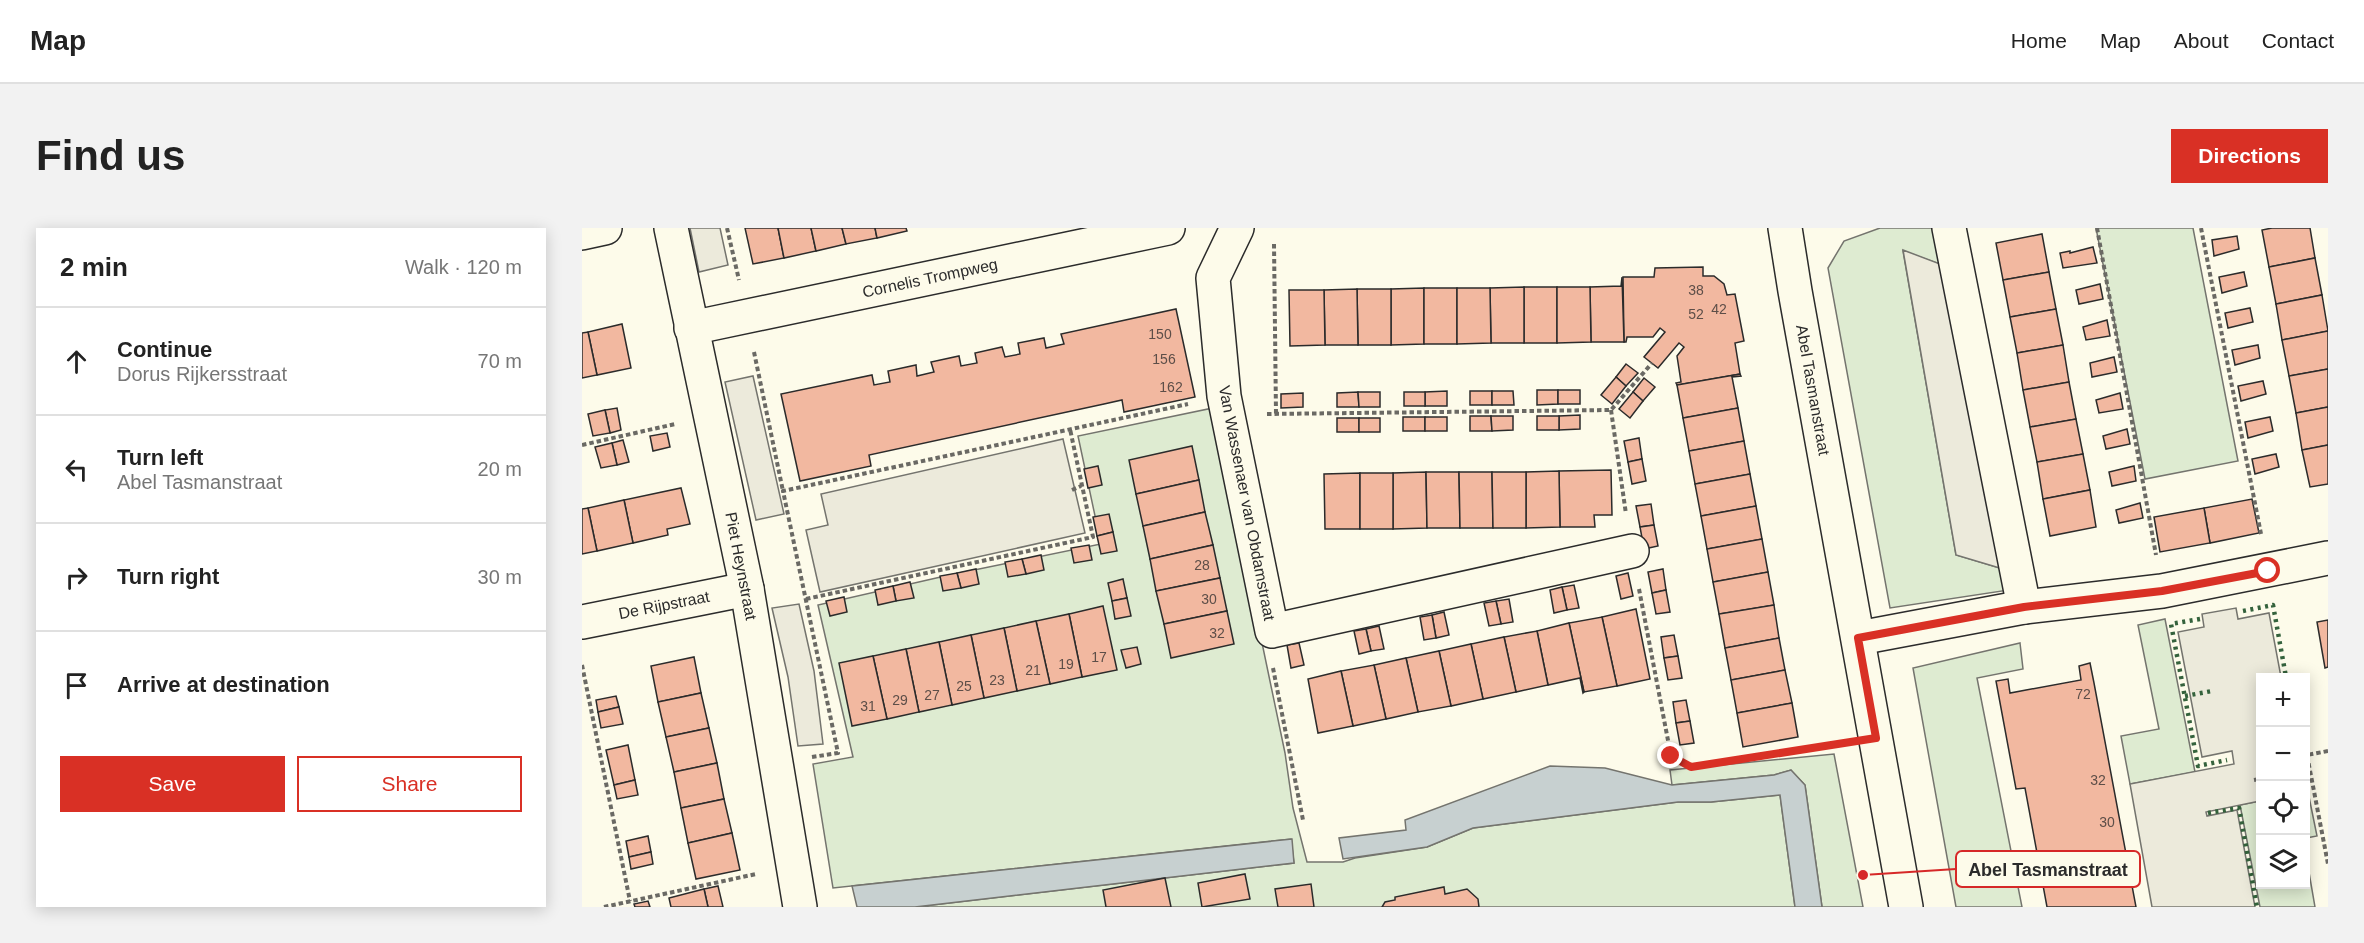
<!DOCTYPE html>
<html lang="en">
<head>
<meta charset="utf-8">
<style>
  :root { --surface:#fff; --page:#f2f2f2; --text:#222; --muted:#767676; --line:#e0e0e0; --accent:#d93025 }
  body { margin:0; font-family:Arial,sans-serif; background:var(--page); color:var(--text) }
  .controls { position:absolute; right:18px; bottom:18px; display:grid; overflow:hidden; border-radius:0px; box-shadow:0 3px 15px #0003 }
  .controls button { width:54px; height:54px; display:grid; place-items:center; padding:0; border:0; border-bottom:2px solid var(--line); background:var(--surface); color:var(--text); font:30px sans-serif }
  .stop { position:absolute; width:18px; height:18px; margin:-14px; border:4px solid #d93025; border-radius:50%; background:#fff }
  .stop.end { background:#d93025; border-color:#fff; box-shadow:0 2px 6px #0008 }
  .list { margin:0; padding:0; list-style:none }
  h2 { display:flex; justify-content:space-between; align-items:center; height:78px; margin:0; padding:0 24px; font-size:26px }
  h2 small { font-size:20px; font-weight:400; color:var(--muted) }
  .list li { display:grid; grid-template-columns:39px 1fr auto; gap:18px; align-items:center; box-sizing:border-box; height:108px; padding:0 24px; border-top:2px solid var(--line) }
  .list b { display:block; font-size:22px; white-space:nowrap }
  .list p { margin:0; font-size:20px; white-space:nowrap; color:var(--muted) }
  .list em { font-size:20px; font-style:normal; color:var(--muted) }
  .actions { display:flex; gap:12px; padding:18px 24px }
  .actions a { flex:1; padding:14px 0; border:2px solid var(--accent); border-radius:0px; text-align:center; font-size:21px; color:var(--accent) }
  .actions .main { background:var(--accent); color:#fff }
  .icon { flex:none; width:33px; height:33px; fill:none; stroke:currentColor; stroke-width:2; stroke-linecap:round; stroke-linejoin:round }
  .map { position:relative; flex:none; width:1746px; height:679px; overflow:hidden; border-radius:0px }
  header { display:flex; align-items:center; gap:36px; box-sizing:border-box; height:84px; padding:0 30px; background:var(--surface); border-bottom:2px solid var(--line) }
  header strong { font-size:28px }
  nav { display:flex; gap:33px; margin-inline-start:auto; font-size:21px }
  .intro { display:flex; align-items:center; justify-content:space-between; box-sizing:border-box; height:144px; padding:0 36px }
  h1 { margin:0; font-size:42px }
  .button { padding:15px 27px; border-radius:0px; background:var(--accent); color:#fff; font-size:21px; font-weight:700 }
  main { display:flex; gap:36px; padding:0 36px }
  aside { flex:1; background:var(--surface); border-radius:0px; box-shadow:0 3px 15px #0003 }
  .map>svg:first-child { display:block }
</style>
</head>
<body>
<header>
<strong>Map</strong>
<nav><a>Home</a><a>Map</a><a>About</a><a>Contact</a></nav>
</header>
<div class="intro"><h1>Find us</h1><a class="button">Directions</a></div>
<main>
<aside>
<h2>2 min<small>Walk · 120 m</small></h2>
<ul class="list">
<li><svg class="icon" aria-label="ahead" viewBox="0 0 24 24"><path d="M12 20V5M6 11l6-6 6 6"/></svg><div><b>Continue</b><p>Dorus Rijkersstraat</p></div><em>70 m</em></li>
<li><svg class="icon" aria-label="left" viewBox="0 0 24 24"><path d="M17 20v-9H6M10 6l-5 5 5 5"/></svg><div><b>Turn left</b><p>Abel Tasmanstraat</p></div><em>20 m</em></li>
<li><svg class="icon" aria-label="right" viewBox="0 0 24 24"><path d="M7 20v-9h11M14 6l5 5-5 5"/></svg><div><b>Turn right</b></div><em>30 m</em></li>
<li><svg class="icon" aria-label="arrive" viewBox="0 0 24 24"><path d="M6 21V4h12l-3 4 3 4H6"/></svg><div><b>Arrive at destination</b></div></li>
</ul>
<div class="actions"><a class="main">Save</a><a>Share</a></div>
</aside>
<div class="map">
<svg width="1746" height="679" viewBox="0 0 1746 679">
  <rect width="100%" height="100%" fill="#fdfbea"/>
  <!-- green -->
  <g fill="#deebd1" stroke="#74746e" stroke-width="1.5">
    <path d="M1298,0H1358L1366,39L1321,23L1374,327L1421,341L1427,362L1308,380L1246,40L1262,13Z"/>
    <path d="M1514,0H1611L1656,233L1563,251Z"/>
    <path d="M631,180L703,525L711,580L725,634H761L773,630L845,619L891,600L1096,574H1129L1198,567L1213,679H333L712,635L709,611L251,660L231,536L271,529L236,377L363,348L519,316L496,208Z"/>
    <path d="M1583,391L1613,544L1548,556L1539,508L1577,501L1556,397Z"/>
    <path d="M1438,415L1441,441L1395,450L1440,679H1374L1331,440Z"/>
    <path d="M1252,526L1281,679H1240L1223,557L1209,542L1192,547L1090,557L1088,542Z"/>
    <path d="M1726,564L1735,608L1724,610V565Z"/>
    <path d="M1678,573V656H1724V627L1733,679H1678L1658,577Z"/>
  </g>
  <!-- parking -->
  <g fill="#eceadb" stroke="#74746e" stroke-width="1.5">
    <path d="M108,0H138L146,37L117,44Z"/>
    <path d="M1321,22L1366,39L1421,341L1374,327Z"/>
    <path d="M171,148L202,286L174,292L143,154Z"/>
    <path d="M481,211L503,305L238,364L224,302L246,297L239,266Z"/>
    <path d="M217,376L232,443L241,516L216,518L206,449L190,380Z"/>
    <path d="M1654,380L1656,391L1687,385L1699,449H1678V573L1624,584L1625,588L1655,582L1673,679H1570L1548,556L1652,536L1650,523L1620,529L1596,404L1622,399L1620,386Z"/>
  </g>
  <!-- water -->
  <g fill="#c7d0d0" stroke="#74746e" stroke-width="1.5">
    <path d="M968,538L1023,540L1090,557L1192,547L1209,542L1223,557L1240,679H1213L1198,567L1129,574H1096L891,600L845,619L761,631L757,610L824,602L823,592Z"/>
    <path d="M710,611L712,635L333,679H275L270,658Z"/>
  </g>
  <!-- building -->
  <g fill="#f2b8a0" stroke="#2b2b2b" stroke-width="1.5">
    <path d="M163,0H196L202,30L171,36Z"/>
    <path d="M196,0H229L234,23L202,30Z"/>
    <path d="M229,0H260L264,16L234,23Z"/>
    <path d="M260,0H293L295,10L264,16Z"/>
    <path d="M293,0H324L325,3L295,10Z"/>
    <path d="M1690,0H1728L1733,30L1687,39L1680,2Z"/>
    <path d="M1460,6L1467,44L1421,52L1414,15Z"/>
    <path d="M1655,8L1657,21L1632,28L1630,12Z"/>
    <path d="M1511,19L1515,35L1481,40L1478,25L1488,23V25Z"/>
    <path d="M1733,30L1740,67L1694,76L1687,39Z"/>
    <path d="M1121,39V48H1132L1142,56L1145,67L1153,66L1162,113L1153,115L1158,146L1095,157L1094,155L1099,154L1095,128L1102,119L1097,115L1076,140L1062,129L1083,104L1078,100L1071,109H1045L1044,114H1042L1041,49H1072L1073,40Z"/>
    <path d="M1467,44L1474,81L1428,89L1421,52Z"/>
    <path d="M1662,44L1665,58L1640,65L1637,49Z"/>
    <path d="M1040,49L1042,114H1009L1008,59L1039,58Z"/>
    <path d="M1518,56L1521,71L1497,76L1494,62Z"/>
    <rect x="942" y="59" width="33" height="56"/>
    <path d="M942,59V115H909L908,60Z"/>
    <path d="M975,59H1008L1009,114L975,115Z"/>
    <path d="M842,60V116L809,117V61Z"/>
    <rect x="842" y="60" width="33" height="56"/>
    <path d="M875,60H908L909,115L875,116Z"/>
    <path d="M775,61H809V117H776Z"/>
    <path d="M775,61L776,117H743L742,62Z"/>
    <path d="M707,62H742L743,117L708,118Z"/>
    <path d="M1740,67L1746,103L1700,112L1694,76Z"/>
    <path d="M1668,80L1671,94L1646,100L1643,85Z"/>
    <path d="M594,81L613,169L542,184L540,172L522,176L287,227L289,238L218,253L199,166L290,147L292,157L308,154L306,143L334,137L335,148L352,144L349,134L377,128L379,138L395,135L393,125L420,119L423,129L438,126L436,115L462,110L464,120L482,116L479,106Z"/>
    <path d="M1474,81L1481,117L1435,125L1428,89Z"/>
    <path d="M1525,92L1528,108L1504,112L1501,99Z"/>
    <path d="M40,96L49,140L15,147L6,104Z"/>
    <path d="M1746,103V141L1707,148L1700,112Z"/>
    <path d="M6,104L15,147L0,150V105Z"/>
    <path d="M1481,117L1487,154L1441,162L1435,125Z"/>
    <path d="M1676,117L1678,130L1653,137L1650,122Z"/>
    <path d="M1532,129L1535,144L1510,149L1508,135Z"/>
    <path d="M1044,136L1056,145L1044,158L1034,149Z"/>
    <path d="M1746,141V179L1714,185L1707,148Z"/>
    <path d="M1158,146L1159,148L1150,149L1156,180L1101,190L1095,157Z"/>
    <path d="M1034,149L1044,158L1030,176L1019,167Z"/>
    <path d="M1062,150L1073,159L1061,173L1051,164Z"/>
    <path d="M1681,153L1684,166L1659,173L1656,158Z"/>
    <path d="M1487,154L1494,191L1448,199L1441,162Z"/>
    <path d="M955,162H976V176L955,177Z"/>
    <rect x="976" y="162" width="22" height="14"/>
    <path d="M865,163V178H843V164Z"/>
    <rect x="888" y="163" width="22" height="14"/>
    <path d="M910,163H931L932,177H910Z"/>
    <path d="M776,164L777,179H755V165Z"/>
    <path d="M776,164H798V179H777Z"/>
    <rect x="822" y="164" width="21" height="14"/>
    <path d="M1051,164L1061,173L1048,190L1037,181Z"/>
    <path d="M721,165V179L699,180V166Z"/>
    <path d="M1538,165L1541,181L1517,185L1514,172Z"/>
    <path d="M1746,179V217L1720,222L1714,185Z"/>
    <path d="M35,180L39,202L28,205L23,182Z"/>
    <path d="M1156,180L1162,213L1107,223L1101,190Z"/>
    <path d="M23,182L28,205L11,208L6,186Z"/>
    <path d="M998,187V201L977,202V188Z"/>
    <path d="M888,188H909L910,203H888Z"/>
    <path d="M909,188H931V202L910,203Z"/>
    <rect x="955" y="188" width="22" height="14"/>
    <rect x="821" y="189" width="22" height="14"/>
    <rect x="843" y="189" width="22" height="14"/>
    <path d="M1688,189L1691,203L1666,210L1663,194Z"/>
    <rect x="755" y="190" width="22" height="14"/>
    <rect x="777" y="190" width="21" height="14"/>
    <path d="M1494,191L1501,226L1455,234L1448,199Z"/>
    <path d="M1545,201L1548,216L1524,221L1521,208Z"/>
    <path d="M85,205L88,219L71,223L68,208Z"/>
    <path d="M1057,210L1060,231L1046,234L1042,213Z"/>
    <path d="M41,212L47,234L35,237L30,215Z"/>
    <path d="M1162,213L1168,246L1113,256L1107,223Z"/>
    <path d="M30,215L35,237L19,240L13,219Z"/>
    <path d="M1746,217V256L1728,259L1720,222Z"/>
    <path d="M610,218L617,252L554,266L547,232Z"/>
    <path d="M1501,226L1508,262L1461,271L1455,234Z"/>
    <path d="M1694,226L1697,239L1673,246L1670,231Z"/>
    <path d="M1060,231L1064,253L1050,256L1046,234Z"/>
    <path d="M516,238L520,257L506,260L502,241Z"/>
    <path d="M1552,238L1554,253L1530,258L1527,244Z"/>
    <path d="M1029,242L1030,287H1012L1013,299H978L977,243Z"/>
    <path d="M977,243L978,299L944,300V244Z"/>
    <path d="M844,244L845,300L811,301V245Z"/>
    <path d="M844,244H877L878,300H845Z"/>
    <path d="M877,244H910L911,300H878Z"/>
    <path d="M910,244H944V300H911Z"/>
    <path d="M778,245V301H743L742,246Z"/>
    <rect x="778" y="245" width="33" height="56"/>
    <path d="M1168,246L1174,278L1119,288L1113,256Z"/>
    <path d="M617,252L623,284L561,298L554,266Z"/>
    <path d="M99,260L108,296L85,301L86,307L51,315L42,272Z"/>
    <path d="M1508,262L1514,299L1468,308L1461,271Z"/>
    <path d="M1670,271L1677,305L1628,315L1622,280Z"/>
    <path d="M42,272L51,315L15,323L6,280Z"/>
    <path d="M1558,275L1561,290L1537,295L1534,282Z"/>
    <path d="M1069,276L1072,297L1058,299L1054,278Z"/>
    <path d="M1174,278L1180,311L1125,321L1119,288Z"/>
    <path d="M6,280L15,323L0,326V281Z"/>
    <path d="M1622,280L1628,315L1578,324L1572,289Z"/>
    <path d="M623,284L631,317L568,331L561,298Z"/>
    <path d="M527,286L531,304L515,308L511,289Z"/>
    <path d="M1072,297L1076,318L1062,321L1058,299Z"/>
    <path d="M531,304L535,323L519,326L515,308Z"/>
    <path d="M1180,311L1186,344L1131,354L1125,321Z"/>
    <path d="M507,317L510,332L492,335L489,320Z"/>
    <path d="M631,317L638,350L574,363L568,331Z"/>
    <path d="M459,327L462,342L444,346L440,331Z"/>
    <path d="M440,331L444,346L426,349L423,334Z"/>
    <path d="M394,341L397,356L379,360L375,345Z"/>
    <path d="M1081,341L1084,362L1070,365L1066,344Z"/>
    <path d="M1186,344L1192,377L1137,386L1131,354Z"/>
    <path d="M375,345L379,360L361,363L358,348Z"/>
    <path d="M1046,345L1051,368L1039,371L1034,348Z"/>
    <path d="M638,350L645,383L582,396L574,363Z"/>
    <path d="M541,351L545,370L530,373L526,355Z"/>
    <path d="M328,354L332,370L314,373L311,358Z"/>
    <path d="M992,357L997,380L985,382L980,359Z"/>
    <path d="M311,358L314,373L296,377L293,362Z"/>
    <path d="M980,359L985,382L972,385L968,362Z"/>
    <path d="M1084,362L1088,384L1074,386L1070,365Z"/>
    <path d="M262,369L265,384L248,388L244,373Z"/>
    <path d="M545,370L549,388L533,391L530,373Z"/>
    <path d="M927,371L931,394L919,396L914,373Z"/>
    <path d="M914,373L919,396L907,398L902,375Z"/>
    <path d="M1192,377L1197,410L1143,420L1137,386Z"/>
    <path d="M521,378L535,442L500,449L487,386Z"/>
    <path d="M1054,381L1068,451L1035,458L1020,389Z"/>
    <path d="M645,383L652,416L589,430L582,396Z"/>
    <path d="M862,384L867,407L854,410L850,387Z"/>
    <path d="M487,386L500,449L468,456L454,393Z"/>
    <path d="M850,387L854,410L842,412L838,389Z"/>
    <path d="M1020,389L1035,458L1002,464L987,395Z"/>
    <path d="M1746,392V439L1743,440L1735,394Z"/>
    <path d="M454,393L468,456L435,463L422,400Z"/>
    <path d="M987,395L1002,464L1001,465L998,450L966,457L955,403Z"/>
    <path d="M797,398L802,421L789,423L784,401Z"/>
    <path d="M422,400L435,463L402,470L389,407Z"/>
    <path d="M784,401L789,423L777,426L772,403Z"/>
    <path d="M955,403L966,457L934,464L922,409Z"/>
    <path d="M389,407L402,470L370,477L357,414Z"/>
    <path d="M1092,407L1096,428L1082,430L1079,409Z"/>
    <path d="M922,409L934,464L901,471L889,416Z"/>
    <path d="M1197,410L1203,442L1149,452L1143,420Z"/>
    <path d="M357,414L370,477L337,484L324,421Z"/>
    <path d="M717,415L722,437L709,440L705,417Z"/>
    <path d="M889,416L901,471L869,478L857,423Z"/>
    <path d="M555,419L559,436L544,440L539,422Z"/>
    <path d="M324,421L337,484L305,491L291,428Z"/>
    <path d="M857,423L869,478L836,484L824,430Z"/>
    <path d="M291,428L305,491L270,498L257,435Z"/>
    <path d="M1096,428L1100,450L1086,452L1082,430Z"/>
    <path d="M112,429L119,465L76,474L69,438Z"/>
    <path d="M824,430L836,484L804,491L792,437Z"/>
    <path d="M1508,435L1512,455L1554,679H1465L1443,560L1434,561L1414,453L1426,451L1428,465L1499,452L1497,438Z"/>
    <path d="M792,437L804,491L771,498L759,443Z"/>
    <path d="M1203,442L1210,475L1155,485L1149,452Z"/>
    <path d="M759,443L771,498L736,505L726,451Z"/>
    <path d="M119,465L127,500L84,509L76,474Z"/>
    <path d="M34,468L37,479L16,484L14,472Z"/>
    <path d="M1104,472L1108,493L1094,495L1091,474Z"/>
    <path d="M1210,475L1216,509L1161,519L1155,485Z"/>
    <path d="M37,479L41,496L19,500L16,484Z"/>
    <path d="M1108,493L1112,515L1098,517L1094,495Z"/>
    <path d="M127,500L135,535L92,544L84,509Z"/>
    <path d="M46,517L53,552L32,557L24,522Z"/>
    <path d="M135,535L142,571L99,580L92,544Z"/>
    <path d="M53,552L56,567L35,571L32,557Z"/>
    <path d="M142,571L150,605L106,615L99,580Z"/>
    <path d="M150,605L158,642L114,651L106,615Z"/>
    <path d="M66,608L69,624L47,629L44,613Z"/>
    <path d="M69,624L71,636L49,641L47,629Z"/>
    <path d="M663,646L668,671L620,679L616,655Z"/>
    <path d="M583,650L589,679H524L521,662Z"/>
    <path d="M729,656L732,679H696L693,661Z"/>
    <path d="M136,658L141,679H126L122,661Z"/>
    <path d="M862,659L863,666L885,661L896,671L897,679H800L803,674L813,672V669Z"/>
    <path d="M122,661L126,679H89L87,670Z"/>
    <path d="M66,673L68,679H53L52,676Z"/>
  </g>
  <g fill="none" stroke-linecap="round" stroke-linejoin="round">
    <!-- street casing -->
    <g stroke="#2b2b2b" stroke-width="36">
      <g id="street">
        <path d="M89,0L165,361L218,679"/>
        <path d="M655,0L631,50L642,168L690,403L1050,323"/>
        <path d="M1367,0L1442,379"/>
        <path d="M0,5L23,0"/>
        <path d="M109,100L586,0"/>
        <path d="M0,394L165,361"/>
        <path d="M1277,410L1442,379L1580,363L1746,330"/>
      </g>
    </g>
    <!-- secondary casing -->
    <g stroke="#2b2b2b" stroke-width="36">
      <path id="secondary" d="M1203,0L1213,63L1324,679"/>
    </g>
    <!-- path -->
    <g stroke="#6a6964" stroke-width="4" stroke-dasharray="4.5 3" stroke-linecap="butt">
      <path d="M145,0L157,52"/>
      <path d="M1515,0L1574,327"/>
      <path d="M1619,0L1679,306"/>
      <path d="M692,16L694,186"/>
      <path d="M172,124L201,263"/>
      <path d="M1029,182L1044,286"/>
      <path d="M685,186L1029,182L1070,135"/>
      <path d="M0,217L93,196"/>
      <path d="M490,262L499,258"/>
      <path d="M1057,361L1089,528L1109,539L1258,516"/>
      <path d="M224,371L511,309L488,201"/>
      <path d="M0,437L48,673"/>
      <path d="M691,440L721,592"/>
      <path d="M1746,523L1725,527L1746,636"/>
      <path d="M230,529L256,525L201,263L606,176"/>
      <path d="M1672,552L1678,551"/>
      <path d="M22,679L174,646"/>
    </g>
    <!-- street -->
    <use href="#street" stroke="#fdfbea" stroke-width="33"/>
    <!-- secondary -->
    <use href="#secondary" stroke="#fdfbea" stroke-width="33"/>
    <!-- hedge -->
    <g stroke="#34623c" stroke-width="4.5" stroke-dasharray="3 4.5" stroke-linecap="butt">
      <path d="M1661,383L1691,377L1704,449"/>
      <path d="M1618,391L1589,396L1616,538L1645,532"/>
      <path d="M1677,454H1678"/>
      <path d="M1603,468L1630,463"/>
      <path d="M1626,585L1657,580L1675,679"/>
    </g>
  </g>
  <g fill="none" stroke-linecap="round" stroke-linejoin="round">
    <!-- route -->
    <path stroke="#d93025" stroke-width="8" d="M1089,528L1109,539L1294,510L1276,410L1442,379L1580,363L1686,343"/>
  </g>
  <g text-anchor="middle" dominant-baseline="central" stroke-width="4.5" stroke-linejoin="round" paint-order="stroke">
    <!-- number labels -->
    <g font-size="14" fill="#5d4e48">
      <text x="1114" y="62">38</text>
      <text x="1137" y="81">42</text>
      <text x="1114" y="86">52</text>
      <text x="578" y="106">150</text>
      <text x="582" y="131">156</text>
      <text x="589" y="159">162</text>
      <text x="620" y="337">28</text>
      <text x="627" y="371">30</text>
      <text x="635" y="405">32</text>
      <text x="517" y="429">17</text>
      <text x="484" y="436">19</text>
      <text x="451" y="442">21</text>
      <text x="415" y="452">23</text>
      <text x="382" y="458">25</text>
      <text x="1501" y="466">72</text>
      <text x="350" y="467">27</text>
      <text x="318" y="472">29</text>
      <text x="286" y="478">31</text>
      <text x="1516" y="552">32</text>
      <text x="1525" y="594">30</text>
    </g>
    <!-- street labels -->
    <g font-size="16" fill="#2b2b2b" stroke="#fdfbea">
      <text transform="translate(348 50) rotate(-12)">Cornelis Trompweg</text>
      <text transform="translate(1231 162) rotate(80)">Abel Tasmanstraat</text>
      <text transform="translate(665 275) rotate(79)">Van Wassenaer van Obdamstraat</text>
      <text transform="translate(159 338) rotate(79)">Piet Heynstraat</text>
      <text transform="translate(82 377) rotate(-11)">De Rijpstraat</text>
    </g>
  </g>
  <!-- callouts -->
  <path fill="none" stroke="#d62828" stroke-width="2" d="M1281 647L1374 641"/>
  <circle fill="#d62828" stroke="#fdfbea" stroke-width="2" cx="1281" cy="647" r="6"/>
  <rect fill="#fdfbea" stroke="#d62828" stroke-width="2" x="1374" y="623" width="184" height="36" rx="6"/>
  <g font-size="18" text-anchor="middle" font-weight="bold" fill="#2b2b2b">
    <text x="1466" y="648">Abel Tasmanstraat</text>
  </g>
</svg>
<div class="controls">
<button>+</button>
<button>−</button>
<button><svg class="icon" aria-label="locate" viewBox="0 0 24 24"><circle cx="12" cy="12" r="6"/><path d="M12 2v4M12 18v4M2 12h4M18 12h4"/></svg></button>
<button><svg class="icon" aria-label="layers" viewBox="0 0 24 24"><path d="M12 4l9 5-9 5-9-5zM3 14l9 5 9-5"/></svg></button>
</div>
<div class="stop" style="left:1686px;top:343px"></div>
<div class="stop end" style="left:1089px;top:528px"></div>
</div>
</main>
</body>
</html>
